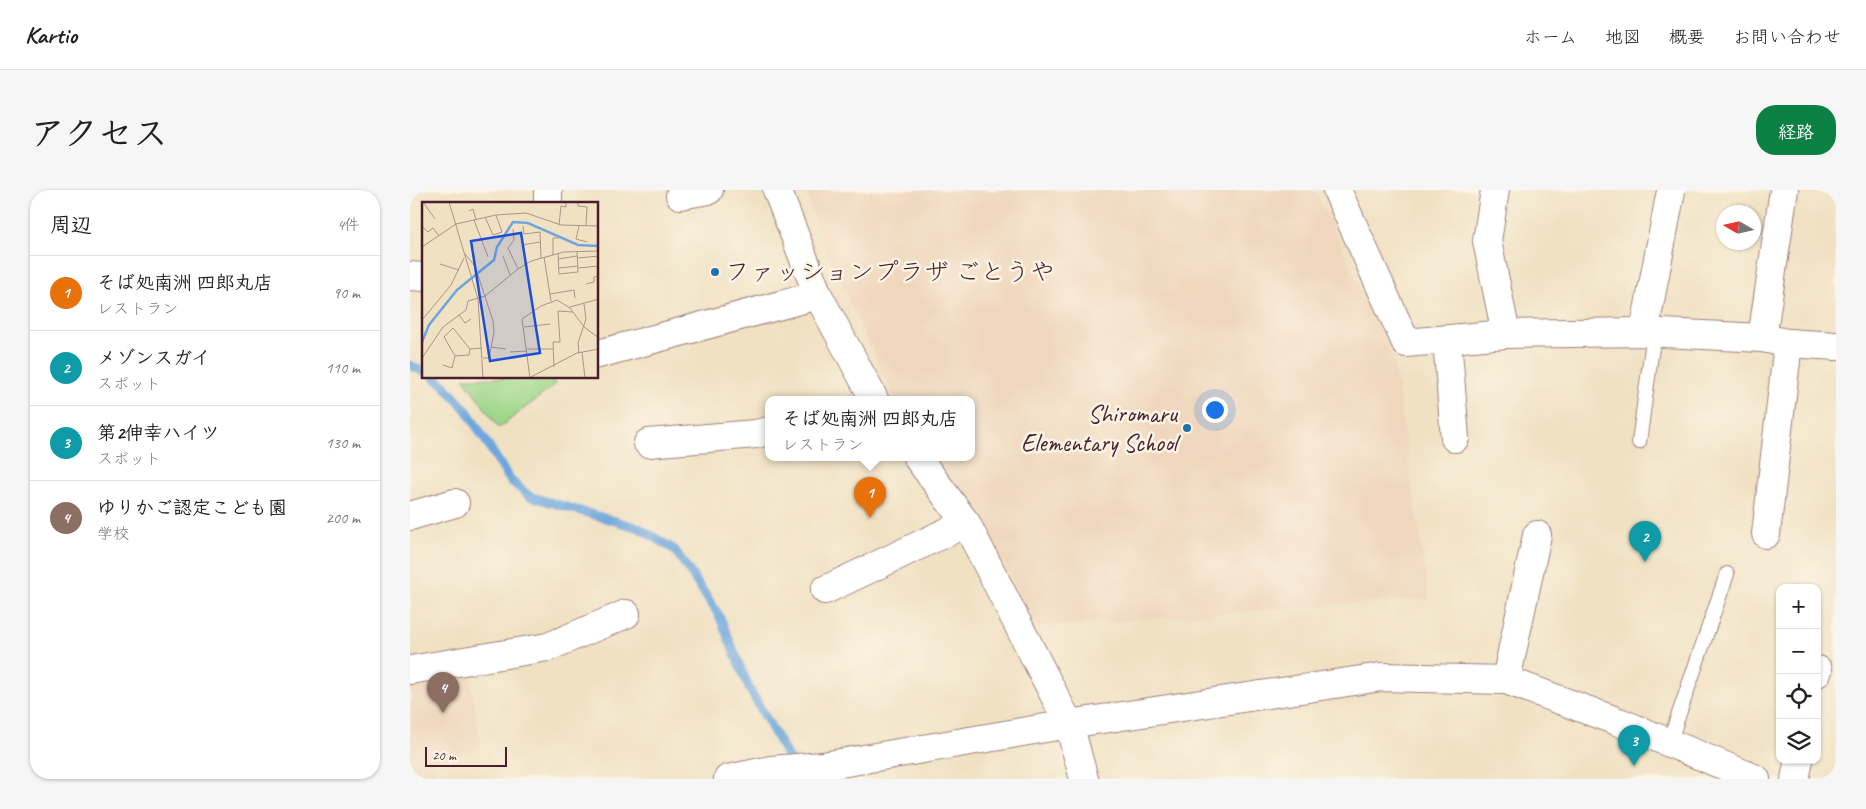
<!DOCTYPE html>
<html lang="ja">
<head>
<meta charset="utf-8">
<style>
  :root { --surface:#fff; --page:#f6f6f6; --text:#202124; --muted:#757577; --line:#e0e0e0; --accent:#0b8043 }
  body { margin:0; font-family:Caveat,"Klee One",sans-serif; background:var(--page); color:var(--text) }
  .controls { position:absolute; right:15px; bottom:15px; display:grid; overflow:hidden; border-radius:10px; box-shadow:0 1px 4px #0004 }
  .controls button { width:45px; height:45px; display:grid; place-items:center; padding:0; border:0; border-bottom:1px solid var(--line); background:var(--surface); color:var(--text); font:25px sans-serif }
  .compass { position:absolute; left:1306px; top:15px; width:45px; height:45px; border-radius:50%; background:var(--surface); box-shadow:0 1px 4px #0004; rotate:279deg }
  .scale { position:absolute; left:15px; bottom:12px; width:82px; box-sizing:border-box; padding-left:5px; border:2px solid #4a1f2b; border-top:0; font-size:14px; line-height:18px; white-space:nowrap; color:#4a1f2b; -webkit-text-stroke:4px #fcf5e5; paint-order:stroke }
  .you { position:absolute; left:804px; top:219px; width:18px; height:18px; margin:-12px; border:4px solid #fff; border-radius:50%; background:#1a73e8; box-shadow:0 0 0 8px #1a73e833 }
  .badge { display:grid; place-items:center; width:32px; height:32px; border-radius:50%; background:var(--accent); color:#fff; font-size:16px; font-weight:700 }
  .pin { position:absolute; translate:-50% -41px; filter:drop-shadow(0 1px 2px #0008) }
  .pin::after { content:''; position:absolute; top:26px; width:18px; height:15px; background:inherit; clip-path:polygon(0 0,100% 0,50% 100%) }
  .popup { position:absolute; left:355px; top:206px; width:210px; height:65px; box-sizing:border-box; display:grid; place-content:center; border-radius:10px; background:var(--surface); filter:drop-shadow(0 1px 4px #0005); font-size:16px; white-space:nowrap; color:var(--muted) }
  .popup b { font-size:19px; color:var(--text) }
  .popup::after { content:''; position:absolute; left:50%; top:100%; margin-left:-10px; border:10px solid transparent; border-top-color:var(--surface) }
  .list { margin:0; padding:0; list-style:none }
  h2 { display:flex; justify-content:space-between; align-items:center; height:65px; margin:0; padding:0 20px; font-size:21px }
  h2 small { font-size:16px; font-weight:400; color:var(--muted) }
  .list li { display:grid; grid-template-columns:32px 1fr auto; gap:15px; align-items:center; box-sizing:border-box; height:75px; padding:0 20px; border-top:1px solid var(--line) }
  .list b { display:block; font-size:19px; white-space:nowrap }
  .list p { margin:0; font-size:16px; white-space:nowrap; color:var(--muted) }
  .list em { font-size:16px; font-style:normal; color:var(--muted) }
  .icon { flex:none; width:28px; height:28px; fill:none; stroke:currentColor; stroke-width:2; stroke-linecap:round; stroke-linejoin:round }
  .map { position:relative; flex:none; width:1426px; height:589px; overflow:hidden; border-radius:20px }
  header { display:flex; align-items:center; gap:30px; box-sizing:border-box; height:70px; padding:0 25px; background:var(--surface); border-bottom:1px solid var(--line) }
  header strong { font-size:24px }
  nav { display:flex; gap:28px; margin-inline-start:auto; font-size:18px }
  .intro { display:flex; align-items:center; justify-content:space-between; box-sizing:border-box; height:120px; padding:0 30px }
  h1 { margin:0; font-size:35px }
  .button { padding:12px 22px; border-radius:20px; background:var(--accent); color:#fff; font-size:18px; font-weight:700 }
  main { display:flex; gap:30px; padding:0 30px }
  aside { flex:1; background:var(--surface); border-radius:20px; box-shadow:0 1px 4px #0004 }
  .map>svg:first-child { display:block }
</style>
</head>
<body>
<header>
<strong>Kartio</strong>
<nav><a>ホーム</a><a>地図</a><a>概要</a><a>お問い合わせ</a></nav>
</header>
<div class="intro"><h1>アクセス</h1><a class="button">経路</a></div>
<main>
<aside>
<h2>周辺<small>4件</small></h2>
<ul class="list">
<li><span class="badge" style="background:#e8710a">1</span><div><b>そば処南洲 四郎丸店</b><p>レストラン</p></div><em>90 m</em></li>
<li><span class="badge" style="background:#0f9aa8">2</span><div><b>メゾンスガイ</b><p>スポット</p></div><em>110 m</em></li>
<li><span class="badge" style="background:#0f9aa8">3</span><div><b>第2伸幸ハイツ</b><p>スポット</p></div><em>130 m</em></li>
<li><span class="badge" style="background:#8d6e63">4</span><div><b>ゆりかご認定こども園</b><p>学校</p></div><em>200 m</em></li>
</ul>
</aside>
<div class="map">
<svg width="1426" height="589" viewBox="0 0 1426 589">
  <rect width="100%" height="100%" fill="#fcf5e5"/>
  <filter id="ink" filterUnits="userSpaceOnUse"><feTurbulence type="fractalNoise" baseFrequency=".02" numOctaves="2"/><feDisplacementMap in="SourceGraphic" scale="10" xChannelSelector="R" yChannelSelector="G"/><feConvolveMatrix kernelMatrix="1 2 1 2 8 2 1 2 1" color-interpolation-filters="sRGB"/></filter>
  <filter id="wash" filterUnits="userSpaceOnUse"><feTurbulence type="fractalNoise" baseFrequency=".0096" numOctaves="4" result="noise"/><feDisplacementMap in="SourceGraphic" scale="20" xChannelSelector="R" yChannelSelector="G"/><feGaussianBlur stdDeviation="1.12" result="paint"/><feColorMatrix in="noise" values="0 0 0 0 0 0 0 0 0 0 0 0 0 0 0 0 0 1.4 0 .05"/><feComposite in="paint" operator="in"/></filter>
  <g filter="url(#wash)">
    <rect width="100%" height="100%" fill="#f0e1c3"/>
    <!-- built -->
    <g fill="#efd6bc">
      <path d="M395,0H905L983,168L1019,408L627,437L575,337L526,267H561V209H485L416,62Z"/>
      <path d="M58,478L72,559L24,569L26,589H0V488Z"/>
    </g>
    <!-- green -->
    <path fill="#9cd689" stroke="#737a5a" d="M55,188H142L145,195L89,238L54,189Z"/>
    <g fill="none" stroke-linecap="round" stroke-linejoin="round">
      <!-- stream -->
      <g stroke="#6ea7dd" stroke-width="9">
        <path d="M0,175L14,182"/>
        <path d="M24,188L30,191L57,221L100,290L119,306L229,338L265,360L309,425L339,498L383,576"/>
      </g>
    </g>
  </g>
  <g filter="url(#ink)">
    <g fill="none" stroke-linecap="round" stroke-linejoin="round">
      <!-- service casing -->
      <g stroke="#9d8077" stroke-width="16">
        <g id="service">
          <path d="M1229,252L1244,143"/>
          <path d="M1259,553L1317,384"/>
        </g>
      </g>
      <!-- minor casing -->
      <g stroke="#9d8077" stroke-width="30">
        <g id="minor">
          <path d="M367,0L408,105L464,209"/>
          <path d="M927,0L996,153L1096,144L1234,142L1352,148L1378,153L1426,156"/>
          <path d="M1085,0L1077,51L1096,144"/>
          <path d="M270,5L299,0"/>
          <path d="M138,8V0"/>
          <path d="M0,86L14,87"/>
          <path d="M1234,142L1261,1"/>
          <path d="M1352,148L1374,0"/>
          <path d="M1037,149L1045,248"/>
          <path d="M188,164L408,105"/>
          <path d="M238,253L346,244L359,241"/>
          <path d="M507,267L556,333L659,534L674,589"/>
          <path d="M0,326L45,313"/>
          <path d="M1356,344L1378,153"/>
          <path d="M415,400L556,333"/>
          <path d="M0,480L138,457L216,424"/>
          <path d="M1407,483L1408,480"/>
          <path d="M1096,490L1127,345"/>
          <path d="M318,589L361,580L413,576L659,534L971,487L1096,490L1209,532L1346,589"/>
          <path d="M1385,589L1389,570"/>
        </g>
      </g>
      <!-- service -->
      <use href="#service" stroke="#fff" stroke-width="14"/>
      <!-- minor -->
      <use href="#minor" stroke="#fff" stroke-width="28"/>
    </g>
  </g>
  <!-- markers -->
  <g fill="#1f6fb2" stroke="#fcf5e5" stroke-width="2">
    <circle cx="305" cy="82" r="5"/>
    <circle cx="777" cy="238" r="5"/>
  </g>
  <g text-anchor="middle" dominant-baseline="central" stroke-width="5" stroke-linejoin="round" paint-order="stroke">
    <!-- poi labels -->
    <g font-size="25" fill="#4a1f2b" stroke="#fcf5e5" text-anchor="start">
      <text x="315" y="82">ファッションプラザ ごとうや</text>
      <text x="767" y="224" text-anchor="end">Shiromaru<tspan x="767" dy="29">Elementary School</tspan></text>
    </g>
  </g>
  <!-- overview -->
  <g transform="translate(12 12)">
    <rect width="176" height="176" fill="#f0e1c3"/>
    <path fill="none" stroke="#6ea7dd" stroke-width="2.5" d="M0,140L7,123L35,88L72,58L75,45L91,20L106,21L156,43L177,44"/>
    <path fill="none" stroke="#ae9386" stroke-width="1" d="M1,0L13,17M27,0L56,97L61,176M156,0V4L165,5L164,24M47,9L51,7L54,18M63,15L71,33L80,30L74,13M52,18L66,55M137,23L139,4L144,5V0M0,24L6,30L11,26L17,34M101,24L102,32L118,30L119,56M157,24L154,37L165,40M91,27L92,38L86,46L96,67M100,43L118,40M0,45L34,22L74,13L104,11L139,23L177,24M43,52L53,64L71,119L72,130L67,156H61M136,52L137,72L156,70L155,49M131,53V36H137M81,54L88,73M122,55L129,99M156,56L177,54M136,57L155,54M18,62L37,68M137,66L156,64M156,66L177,64M164,82L172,80V75L177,74M128,92L152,88L153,96M148,105L177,97M37,113L43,121L49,117M0,118L29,83L42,56M102,125L128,122M69,145L84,147M48,147L31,126L22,135L33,154L47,153L48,147L60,146M105,147H131M88,150L105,149M160,150L163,176M157,151L156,141L164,117L162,102M0,156L21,125L44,108L46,99L63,94L96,67L109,59L142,50L177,49M21,163L30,166L33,154M132,165L131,140H138L136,109L151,110M107,176L155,151L177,147M108,176L100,117L119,104L135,98L148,106L162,125L177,136"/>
    <path fill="#1d4ed8" fill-opacity="0.15" stroke="#1d4ed8" stroke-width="2.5" d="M99,31L118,151L68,159L49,39Z"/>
    <rect width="176" height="176" fill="none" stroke="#4a1f2b" stroke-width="2.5"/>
  </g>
</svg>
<div class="controls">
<button>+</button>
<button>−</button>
<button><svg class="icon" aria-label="locate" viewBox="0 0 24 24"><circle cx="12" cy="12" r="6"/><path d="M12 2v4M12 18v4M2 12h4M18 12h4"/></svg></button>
<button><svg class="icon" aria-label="layers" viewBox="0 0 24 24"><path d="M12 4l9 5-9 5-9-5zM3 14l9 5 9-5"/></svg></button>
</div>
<svg class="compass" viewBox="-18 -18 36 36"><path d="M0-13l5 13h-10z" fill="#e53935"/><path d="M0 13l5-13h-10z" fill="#757577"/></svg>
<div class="scale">20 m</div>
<div class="you"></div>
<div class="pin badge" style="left:460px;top:328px;background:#e8710a">1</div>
<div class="popup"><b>そば処南洲 四郎丸店</b>レストラン</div>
<div class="pin badge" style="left:1235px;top:372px;background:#0f9aa8">2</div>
<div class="pin badge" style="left:1224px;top:576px;background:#0f9aa8">3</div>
<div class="pin badge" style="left:33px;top:523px;background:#8d6e63">4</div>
</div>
</main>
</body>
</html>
